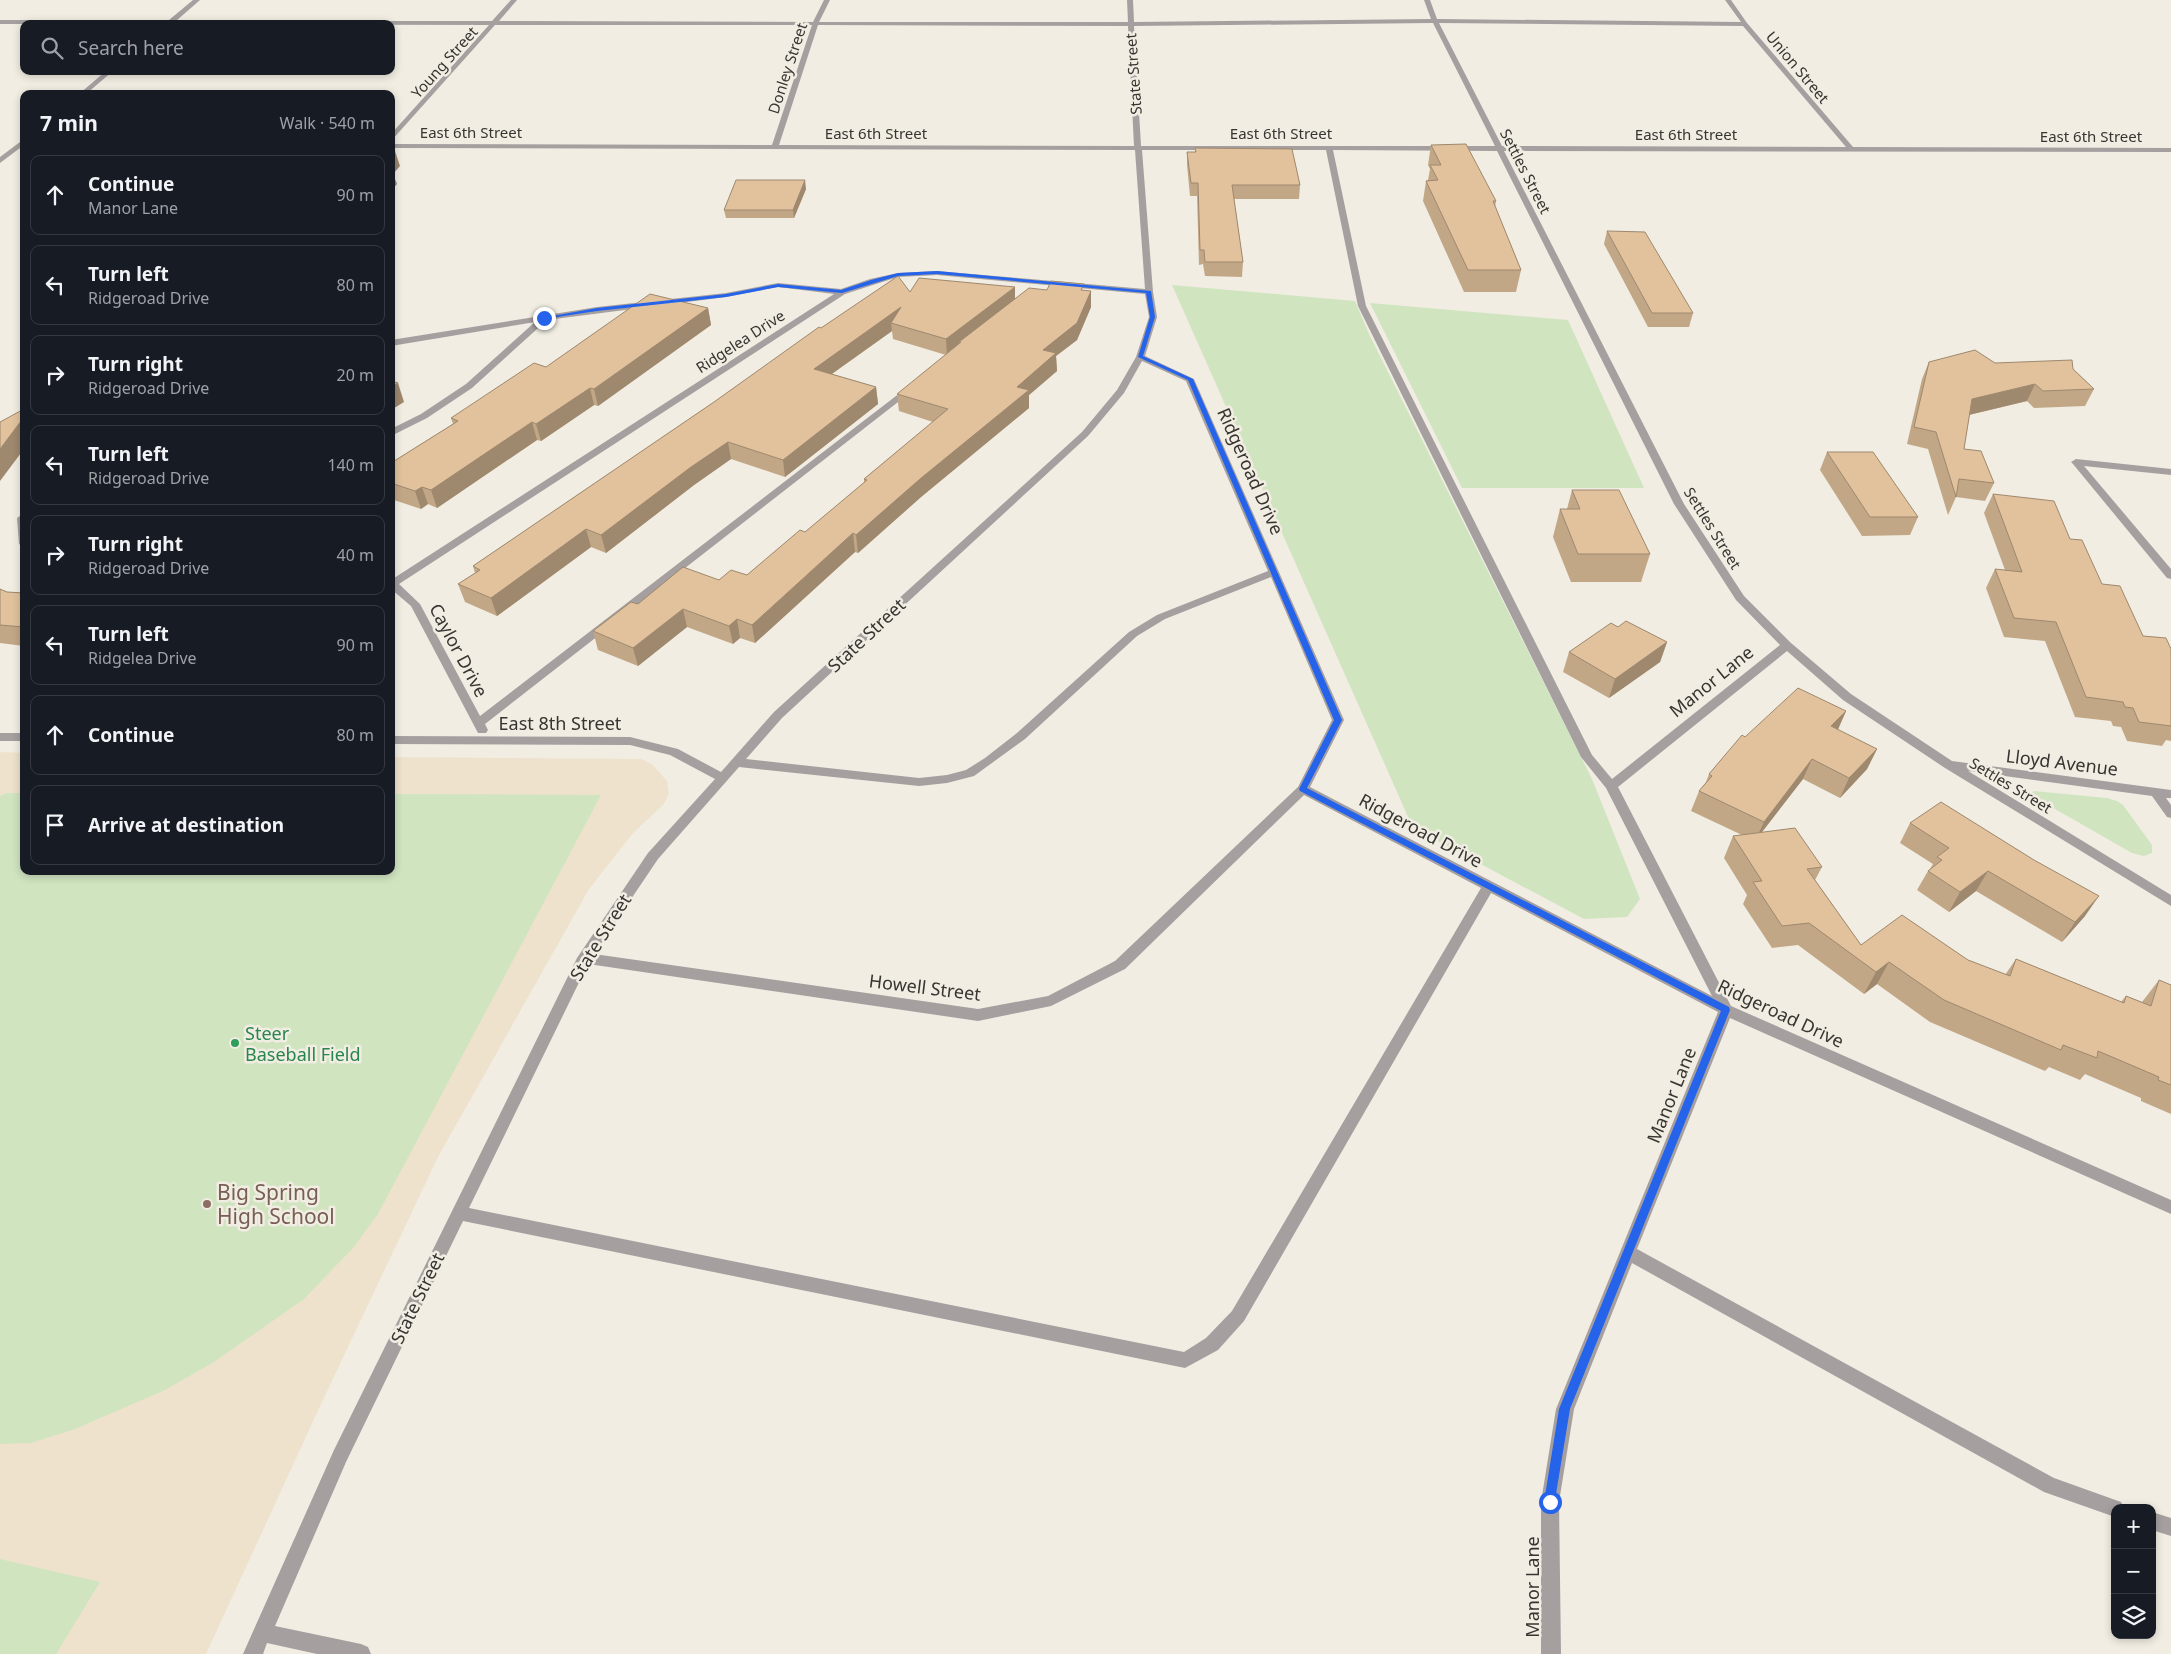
<!DOCTYPE html>
<html lang="en">
<head>
<meta charset="utf-8">
<style>
  :root { --surface:#171b24; --page:#242831; --text:#f1f3f6; --muted:#9ea1a6; --line:#363941 }
  body { margin:0; font-family:"Noto Sans",sans-serif; background:var(--page); color:var(--text) }
  .controls { position:absolute; right:15px; bottom:15px; display:grid; overflow:hidden; border-radius:10px; box-shadow:0 2px 8px #0003 }
  .controls button { width:45px; height:45px; display:grid; place-items:center; padding:0; border:0; border-bottom:1px solid var(--line); background:var(--surface); color:var(--text); font:25px sans-serif }
  .stop { position:absolute; width:15px; height:15px; margin:-11px; border:4px solid #2563eb; border-radius:50%; background:#fff }
  .stop.end { background:#2563eb; border-color:#fff; box-shadow:0 1px 5px #0008 }
  .list { margin:0; padding:0; list-style:none }
  h2 { display:flex; justify-content:space-between; align-items:center; height:65px; margin:0; padding:0 20px; font-size:21px }
  h2 small { font-size:16px; font-weight:400; color:var(--muted) }
  .list li { display:grid; grid-template-columns:32px 1fr auto; gap:15px; align-items:center; box-sizing:border-box; height:80px; margin:0 10px 10px; padding:0 10px; border:1px solid var(--line); border-radius:10px }
  .list b { display:block; font-size:19px; white-space:nowrap }
  .list p { margin:0; font-size:16px; white-space:nowrap; color:var(--muted) }
  .list em { font-size:16px; font-style:normal; color:var(--muted) }
  .icon { flex:none; width:28px; height:28px; fill:none; stroke:currentColor; stroke-width:2; stroke-linecap:round; stroke-linejoin:round }
  .map { position:relative; flex:none; width:2171px; height:1654px; overflow:hidden }
  .search { position:absolute; background:var(--surface); box-shadow:0 2px 8px #0003; left:20px; top:20px; width:375px; height:55px; display:flex; align-items:center; gap:12px; box-sizing:border-box; padding:0 18px; border-radius:10px; color:var(--muted); font-size:19px }
  .panel { position:absolute; background:var(--surface); box-shadow:0 2px 8px #0003; left:20px; top:90px; width:375px; height:785px; border-radius:10px }
  .map>svg:first-child { display:block }
</style>
</head>
<body>
<div class="map">
<svg width="2171" height="1654" viewBox="0 0 2171 1654">
  <rect width="100%" height="100%" fill="#f1ede2"/>
  <!-- education -->
  <path fill="#eee2cd" d="M0,752L24,753V871H391V757L641,759L652,764L667,781L669,794L663,805L633,833L589,889L438,1157L321,1404L206,1654H0Z"/>
  <!-- green -->
  <g fill="#d0e4c0">
    <path d="M1172,285L1355,301L1369,334L1592,779L1640,899L1627,917L1584,919L1413,828Z"/>
    <path d="M1370,303L1568,320L1644,488H1462Z"/>
    <path d="M2034,791L2107,798L2117,801L2123,805L2152,845V853L2144,856L2132,853L2034,797L2031,793Z"/>
    <path d="M7,793H24V871H391V794L601,795L378,1214L353,1248L304,1299L214,1362L165,1390L75,1429L31,1443L0,1444V796Z"/>
    <path d="M0,1559L100,1582L56,1654H0Z"/>
  </g>
  <g fill="none" stroke-linecap="round" stroke-linejoin="round">
    <!-- minor -->
    <g fill="#a59fa0" fill-rule="evenodd">
      <path d="M193,0H200L176,21H492L511,0H517L499,21L813,22L824,0H830L819,22H1128L1127,0H1133L1134,22L1431,19L1424,0H1430L1437,19L1741,22L1725,0H1731L1747,23L1853,147L2171,148V152L1504,151L1684,504L1744,596L1791,643L1851,694L1952,761L2171,790V798H2166L2171,805V818L2167,817L2152,796L1968,771L2171,895V906L1945,768L1843,700L1787,651L1618,787L1731,1006L2171,1200V1214L1730,1018L1637,1249L2054,1478L2121,1502L2124,1508H2115V1517L2044,1492L1632,1263L1574,1409L1559,1502L1561,1654H1541V1502L1556,1409L1718,1012L1491,893L1244,1321L1218,1350L1185,1368L463,1221L346,1462L275,1626L361,1644L368,1647L371,1654H317L267,1643L263,1654H243L334,1450L577,958L648,853L715,779L670,755L630,745L391,744V736L630,737L678,749L721,772L774,712L1082,432L1117,390L1136,357L1149,317L1145,294L937,275L898,277L845,294L399,584L420,604L480,716L909,386L912,385L916,388L485,724L488,730L486,733H478L411,606L391,589V580L834,294L778,287L726,297L547,320L472,388L427,418L391,436V429L421,414L466,384L535,322L391,346V340L597,307L726,293L778,283L841,289L870,279L898,273L937,271L1145,289L1135,150L391,148V144L772,145L812,25H495L391,141V134L489,25L0,24V20H169ZM1433,23L1495,146H1141L1134,26ZM1439,23L1743,26L1846,147L1502,146ZM818,25L1128,26L1134,146L779,145ZM1142,150H1326L1358,306L1581,757L1606,788L1712,996L1310,787L1344,720L1194,379L1145,356L1157,317L1153,292ZM1333,150L1497,151L1674,504L1736,600L1780,645L1612,779L1592,755L1366,306ZM1142,361L1186,381L1268,571L1157,615L1129,632L1017,733L985,758L966,770L947,775L919,778L746,759L782,718L1088,436L1124,393ZM1271,577L1332,720L1298,787L1115,961L1048,996L978,1009L594,954L658,859L739,767L919,786L947,783L974,776L1025,739L1137,636L1165,619ZM1304,795L1481,888L1232,1311L1206,1338L1184,1352L469,1208L588,964L978,1021L1051,1006L1125,969Z"/>
      <path d="M106,71H113L86,94H79Z"/>
      <path d="M24,139V145L0,163V157Z"/>
      <path d="M2076,459L2171,469V475L2084,466L2171,569V579L2167,578L2073,464L2071,462Z"/>
      <path d="M24,513V547L19,544L17,518Z"/>
      <rect x="0" y="733" width="24" height="8"/>
      <path d="M2152,1512L2171,1518V1536L2152,1530Z"/>
    </g>
  </g>
  <!-- wall -->
  <g fill="#c2a787">
    <path d="M1431,145L1496,201L1495,207L1521,270L1516,292H1464L1423,201L1426,181L1428,180L1430,169L1428,165Z"/>
    <path d="M1195,148L1300,185L1299,199H1234L1243,262L1242,277L1205,276L1203,264L1199,265L1197,196H1190L1187,165V152H1195Z"/>
    <path d="M806,189L794,218H726L724,210Z"/>
    <path d="M1607,231L1693,313L1689,327H1648L1604,244Z"/>
    <path d="M1015,287V299L1047,290H1084L1091,307L1077,340L1056,356L1057,371L1029,395V408L921,497L858,553L855,552L755,643L740,638L733,644L687,627L638,666L598,650L593,631L638,604L719,580L747,575L805,532L864,483V479L933,422L899,411L897,394L946,355L893,339L892,331L832,374L876,387L878,404L785,477L731,459L694,485L606,553L591,547L497,616L465,602L458,584L475,573L473,566L714,402L821,328L910,292Z"/>
    <path d="M708,308L711,325L598,406L594,405L541,441L537,440L437,508L428,504L421,509L391,499V463L453,424L451,418L546,367Z"/>
    <path d="M1929,362L1995,363L2073,369L2094,389L2085,406L2034,408L2027,401L1969,415L1964,449L1994,483L1985,501L1956,497L1948,515L1928,449L1907,444L1922,379Z"/>
    <path d="M1827,452L1918,517L1910,535L1862,536L1820,470Z"/>
    <path d="M1572,490L1650,554L1641,582H1571L1553,537L1560,509H1567Z"/>
    <path d="M1993,494L2070,539L2102,584L2143,636L2171,649V741L2166,740L2162,746L2127,741L2121,727L2113,726L2111,721L2075,717L2045,641L2004,637L1986,588L1995,569L2005,570L1984,513Z"/>
    <path d="M0,589L7,592L24,593V646L0,643Z"/>
    <path d="M1667,642L1660,662L1609,698L1563,672L1569,652Z"/>
    <path d="M1846,711L1838,730L1877,749L1867,769L1840,798L1803,779L1762,832L1822,867L1815,880L1861,945L1968,960L2005,975L2016,959L2121,1002L2126,996L2142,1002L2159,980L2171,985V1114L2141,1101V1098L2085,1074L2080,1080L2049,1067L2045,1071L1930,1022L1877,984L1864,994L1798,945L1772,948L1743,904L1747,895L1724,858L1733,836L1742,835L1691,811L1699,791L1706,782L1709,774L1745,737Z"/>
    <path d="M1910,823L2085,916L2062,942L1976,891L1949,912L1917,890L1928,871L1930,869L1933,864L1900,843Z"/>
  </g>
  <!-- shaded-wall -->
  <g fill="#9e886e">
    <path d="M395,151L400,166L393,174L397,184L391,191V156Z"/>
    <path d="M805,180L806,189L794,218L793,210Z"/>
    <path d="M1015,287V303L959,342V346L947,355L946,339Z"/>
    <path d="M1091,291V307L1077,340L1056,356L1057,371L1029,395V408L921,497L858,553L856,535L1017,387L1043,350Z"/>
    <path d="M901,307L891,323L892,331L816,385L814,369Z"/>
    <path d="M708,308L711,325L598,406L594,389Z"/>
    <path d="M398,383L404,402L391,410V387Z"/>
    <path d="M2035,384L2027,401L1964,416L1972,399Z"/>
    <path d="M876,387L878,404L785,477L783,460Z"/>
    <path d="M590,388L594,405L541,441L536,424Z"/>
    <path d="M24,417V449L0,481V449Z"/>
    <path d="M532,422L537,440L437,508L431,490Z"/>
    <path d="M728,442L731,459L694,485L606,553L601,535L691,467Z"/>
    <path d="M422,487L428,504L421,509L415,491Z"/>
    <path d="M586,529L591,547L497,616L491,598Z"/>
    <path d="M853,533L855,552L755,643L752,625Z"/>
    <path d="M683,609L687,627L638,666L633,648Z"/>
    <path d="M737,619L740,638L733,644L729,626Z"/>
    <path d="M1667,642L1660,662L1609,698L1615,679Z"/>
    <path d="M1846,711L1837,731L1831,726Z"/>
    <path d="M1877,749L1867,769L1840,798L1849,778Z"/>
    <path d="M1812,759L1803,779L1755,841L1764,822Z"/>
    <path d="M1988,871L1976,891L1949,912L1960,892Z"/>
    <path d="M2099,896L2085,916L2062,942L2075,922Z"/>
    <path d="M1889,962L1877,984L1864,994L1876,972Z"/>
  </g>
  <!-- building -->
  <g fill="#e1c29d" stroke="#9e886e">
    <path d="M1466,144L1496,201H1493L1521,270H1468L1426,181L1438,180L1430,165H1441L1431,145Z"/>
    <path d="M1195,148L1292,149L1300,185H1232L1243,262H1205L1204,250H1200L1198,183H1191L1187,152H1196Z"/>
    <path d="M391,151H395L391,156Z"/>
    <path d="M736,180H805L793,210H724Z"/>
    <path d="M1607,231L1645,232L1693,313H1652Z"/>
    <path d="M898,276L910,292L919,278L1015,287L946,339L891,323L901,307L814,369L876,387L783,460L728,442L691,467L601,535L586,529L491,598L458,584L480,570L473,566L714,402L819,327L821,328Z"/>
    <path d="M1051,281L1084,284L1081,290L1091,291L1077,323L1043,350L1056,353L1017,387L1029,390L920,479L856,535L853,533L752,625L737,619L729,626L683,609L633,648L593,631L631,602L638,604L683,567L719,580L731,570L747,575L800,530L805,532L867,480L864,479L948,409L897,394L961,342H959L1029,288L1047,290Z"/>
    <path d="M650,294L708,308L594,389L590,388L536,424L532,422L431,490L422,487L415,491L391,483V463L458,421L451,418L534,363L546,367Z"/>
    <path d="M1975,350L1995,363L2072,360L2073,369L2094,389L2043,391L2035,384L1972,399L1964,449L1981,451L1994,483L1959,479L1956,497L1936,432L1914,427L1929,362Z"/>
    <path d="M391,381L398,383L391,387Z"/>
    <path d="M24,409V417L0,449V422Z"/>
    <path d="M1827,452H1873L1918,517H1870Z"/>
    <path d="M1572,490H1619L1650,554H1578L1560,509H1580Z"/>
    <path d="M1993,494L2054,501L2070,539L2082,540L2102,584L2120,586L2143,636L2166,638L2171,649V726L2139,722L2133,708L2125,707L2123,702L2086,697L2056,622L2014,618L1995,569L2022,572Z"/>
    <path d="M0,589L7,592L24,593V627L0,625Z"/>
    <path d="M1626,621L1667,642L1615,679L1569,652L1611,623L1618,627Z"/>
    <path d="M1798,688L1846,711L1831,726L1877,749L1849,778L1812,759L1764,822L1699,791L1712,776L1709,774L1742,735L1745,737Z"/>
    <path d="M1941,802L2034,860L2099,896L2075,922L1988,871L1960,892L1928,871L1942,860L1937,857L1949,848L1910,823Z"/>
    <path d="M1795,828L1822,867L1807,869L1861,945L1902,915L1968,960L2010,976L2016,959L2124,1003L2126,996L2151,1006L2159,980L2171,985V1085L2158,1080L2159,1077L2098,1051L2097,1058L2063,1045L2061,1050L1944,1000L1889,962L1876,972L1809,923L1782,926L1753,882L1762,881L1733,836Z"/>
  </g>
  <!-- route -->
  <path fill="#2563eb" d="M937,271L1151,291L1155,317L1143,356L1193,379L1342,720L1307,788L1729,1007L1730,1010L1570,1409L1554,1506L1550,1508L1546,1506L1544,1502L1559,1409L1721,1011L1300,791L1299,789L1334,720L1188,380L1138,357L1150,317L1146,293L937,274L898,276L842,293L778,287L726,297L597,311L544,319L541,318L597,308L726,294L778,284L841,290L871,280L898,273Z"/>
  <!-- markers -->
  <circle fill="#2e9e5b" stroke="#f1ede2" stroke-width="2" cx="235" cy="1043" r="5"/>
  <circle fill="#8d6e63" stroke="#f1ede2" stroke-width="2" cx="207" cy="1204" r="5"/>
  <g text-anchor="middle" dominant-baseline="central" stroke-width="5" stroke-linejoin="round" paint-order="stroke">
    <!-- far-street labels -->
    <g font-size="15" fill="#373531" stroke="#f1ede2">
      <text transform="translate(444 62) rotate(-48)">Young Street</text>
      <text transform="translate(1798 67) rotate(50)">Union Street</text>
      <text transform="translate(787 68) rotate(-72)">Donley Street</text>
      <text transform="translate(1133 74) rotate(-94)">State Street</text>
      <text x="471" y="132">East 6th Street</text>
      <text x="876" y="133">East 6th Street</text>
      <text x="1281" y="133">East 6th Street</text>
      <text x="1686" y="134">East 6th Street</text>
      <text x="2091" y="136">East 6th Street</text>
      <text transform="translate(1526 171) rotate(63)">Settles Street</text>
      <text transform="translate(740 341) rotate(-33)">Ridgelea Drive</text>
      <text transform="translate(1713 528) rotate(58)">Settles Street</text>
      <text transform="translate(2011 785) rotate(31)">Settles Street</text>
    </g>
    <!-- street labels -->
    <g font-size="18" fill="#373531" stroke="#f1ede2">
      <text transform="translate(1251 471) rotate(66)">Ridgeroad Drive</text>
      <text transform="translate(866 635) rotate(-43)">State Street</text>
      <text transform="translate(459 650) rotate(62)">Caylor Drive</text>
      <text transform="translate(1711 681) rotate(-39)">Manor Lane</text>
      <text x="560" y="723">East 8th Street</text>
      <text transform="translate(2062 762) rotate(7)">Lloyd Avenue</text>
      <text transform="translate(1421 830) rotate(28)">Ridgeroad Drive</text>
      <text transform="translate(600 937) rotate(-58)">State Street</text>
      <text transform="translate(925 987) rotate(7)">Howell Street</text>
      <text transform="translate(1781 1013) rotate(25)">Ridgeroad Drive</text>
      <text transform="translate(1671 1095) rotate(-68)">Manor Lane</text>
      <text transform="translate(417 1298) rotate(-64)">State Street</text>
      <text transform="translate(1532 1587) rotate(-90)">Manor Lane</text>
    </g>
    <!-- leisure labels -->
    <g font-size="18" fill="#27864d" stroke="#f1ede2" text-anchor="start">
      <text x="245" y="1033">Steer<tspan x="245" dy="21">Baseball Field</tspan></text>
    </g>
    <!-- near-education labels -->
    <g font-size="21" fill="#785e54" stroke="#f1ede2" text-anchor="start">
      <text x="217" y="1192">Big Spring<tspan x="217" dy="24">High School</tspan></text>
    </g>
  </g>
</svg>
<div class="controls">
<button>+</button>
<button>−</button>
<button><svg class="icon" aria-label="layers" viewBox="0 0 24 24"><path d="M12 4l9 5-9 5-9-5zM3 14l9 5 9-5"/></svg></button>
</div>
<div class="stop" style="left:1550px;top:1502px"></div>
<div class="stop end" style="left:544px;top:318px"></div>
<div class="search"><svg class="icon" aria-label="search" viewBox="0 0 24 24"><circle cx="10" cy="10" r="6"/><path d="M15 15l6 6"/></svg>Search here</div>
<section class="panel">
<h2>7 min<small>Walk · 540 m</small></h2>
<ul class="list">
<li><svg class="icon" aria-label="ahead" viewBox="0 0 24 24"><path d="M12 20V5M6 11l6-6 6 6"/></svg><div><b>Continue</b><p>Manor Lane</p></div><em>90 m</em></li>
<li><svg class="icon" aria-label="left" viewBox="0 0 24 24"><path d="M17 20v-9H6M10 6l-5 5 5 5"/></svg><div><b>Turn left</b><p>Ridgeroad Drive</p></div><em>80 m</em></li>
<li><svg class="icon" aria-label="right" viewBox="0 0 24 24"><path d="M7 20v-9h11M14 6l5 5-5 5"/></svg><div><b>Turn right</b><p>Ridgeroad Drive</p></div><em>20 m</em></li>
<li><svg class="icon" aria-label="left" viewBox="0 0 24 24"><path d="M17 20v-9H6M10 6l-5 5 5 5"/></svg><div><b>Turn left</b><p>Ridgeroad Drive</p></div><em>140 m</em></li>
<li><svg class="icon" aria-label="right" viewBox="0 0 24 24"><path d="M7 20v-9h11M14 6l5 5-5 5"/></svg><div><b>Turn right</b><p>Ridgeroad Drive</p></div><em>40 m</em></li>
<li><svg class="icon" aria-label="left" viewBox="0 0 24 24"><path d="M17 20v-9H6M10 6l-5 5 5 5"/></svg><div><b>Turn left</b><p>Ridgelea Drive</p></div><em>90 m</em></li>
<li><svg class="icon" aria-label="ahead" viewBox="0 0 24 24"><path d="M12 20V5M6 11l6-6 6 6"/></svg><div><b>Continue</b></div><em>80 m</em></li>
<li><svg class="icon" aria-label="arrive" viewBox="0 0 24 24"><path d="M6 21V4h12l-3 4 3 4H6"/></svg><div><b>Arrive at destination</b></div></li>
</ul>
</section>
</div>
</body>
</html>
